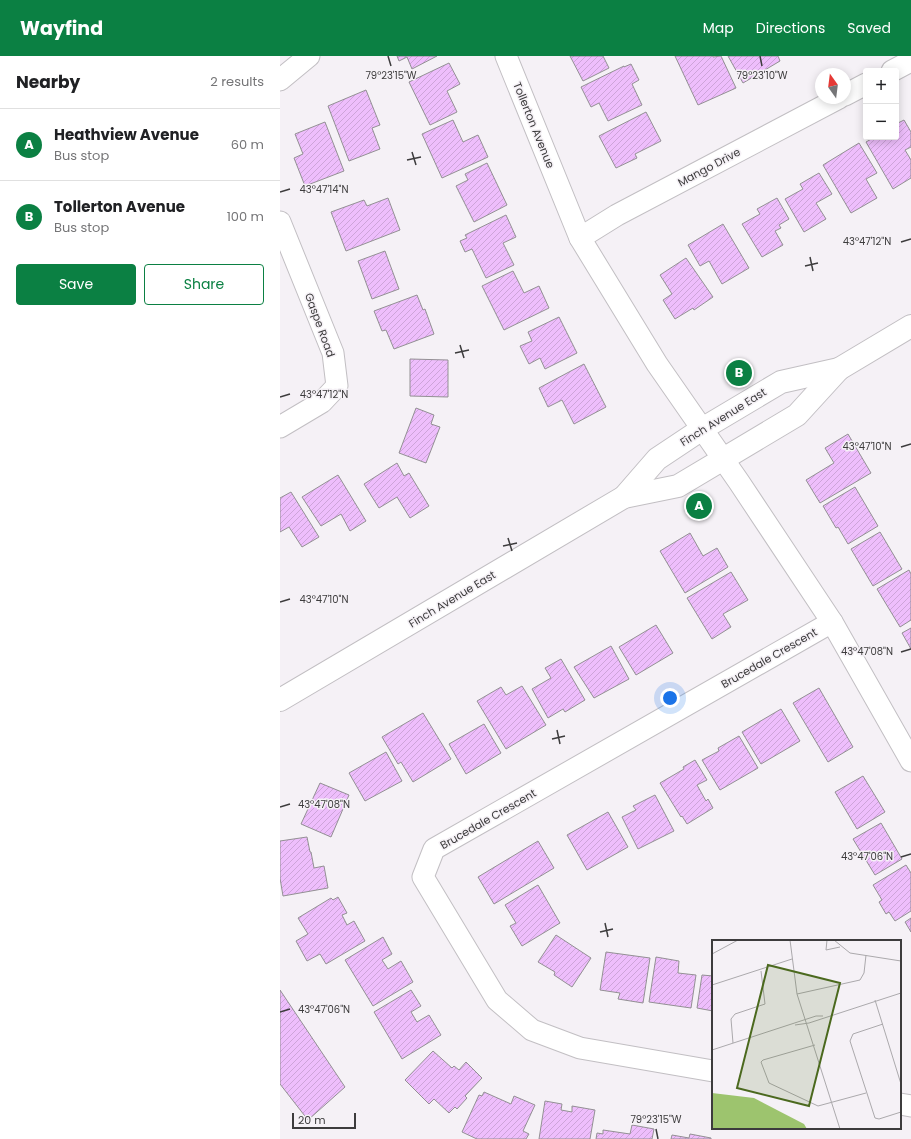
<!DOCTYPE html>
<html lang="en">
<head>
<meta charset="utf-8">
<style>
  :root { --surface:#fff; --page:#f6f6f6; --text:#202124; --muted:#757577; --line:#e0e0e0; --accent:#0b8043 }
  body { margin:0; font-family:Poppins,sans-serif; background:var(--page); color:var(--text) }
  .controls { position:absolute; right:12px; top:12px; display:grid; overflow:hidden; border-radius:4px; box-shadow:0 2px 10px #0003 }
  .controls button { width:36px; height:36px; display:grid; place-items:center; padding:0; border:0; border-bottom:1px solid var(--line); background:var(--surface); color:var(--text); font:20px sans-serif }
  .compass { position:absolute; left:535px; top:12px; width:36px; height:36px; border-radius:50%; background:var(--surface); box-shadow:0 2px 10px #0003; rotate:346deg }
  .scale { position:absolute; left:12px; bottom:10px; width:64px; box-sizing:border-box; padding-left:4px; border:2px solid #3d3c3d; border-top:0; font-size:11px; line-height:14px; white-space:nowrap; color:#3d3c3d; -webkit-text-stroke:3px #f5f1f6; paint-order:stroke }
  .you { position:absolute; left:390px; top:642px; width:14px; height:14px; margin:-10px; border:3px solid #fff; border-radius:50%; background:#1a73e8; box-shadow:0 0 0 6px #1a73e833 }
  .badge { display:grid; place-items:center; width:26px; height:26px; border-radius:50%; background:var(--accent); color:#fff; font-size:13px; font-weight:700 }
  .pin { position:absolute; translate:-50% -50%; border:2px solid #fff; box-shadow:0 1px 4px #0006 }
  .list { margin:0; padding:0; list-style:none }
  h2 { display:flex; justify-content:space-between; align-items:center; height:52px; margin:0; padding:0 16px; font-size:17px }
  h2 small { font-size:13px; font-weight:400; color:var(--muted) }
  .list li { display:grid; grid-template-columns:26px 1fr auto; gap:12px; align-items:center; box-sizing:border-box; height:72px; padding:0 16px; border-top:1px solid var(--line) }
  .list b { display:block; font-size:15px; white-space:nowrap }
  .list p { margin:0; font-size:13px; white-space:nowrap; color:var(--muted) }
  .list em { font-size:13px; font-style:normal; color:var(--muted) }
  .actions { display:flex; gap:8px; padding:12px 16px }
  .actions a { flex:1; padding:9px 0; border:1px solid var(--accent); border-radius:4px; text-align:center; font-size:14px; color:var(--accent) }
  .actions .main { background:var(--accent); color:#fff }
  .map { position:relative; flex:none; width:631px; height:1083px; overflow:hidden }
  header { display:flex; align-items:center; gap:24px; box-sizing:border-box; height:56px; padding:0 20px; background:var(--accent); color:#fff }
  header strong { font-size:19px }
  nav { display:flex; gap:22px; margin-inline-start:auto; font-size:14px }
  main { display:flex }
  aside { flex:1; background:var(--surface) }
  .map>svg:first-child { display:block }
</style>
</head>
<body>
<header>
<strong>Wayfind</strong>
<nav><a>Map</a><a>Directions</a><a>Saved</a></nav>
</header>
<main>
<aside>
<h2>Nearby<small>2 results</small></h2>
<ul class="list">
<li><span class="badge">A</span><div><b>Heathview Avenue</b><p>Bus stop</p></div><em>60 m</em></li>
<li><span class="badge">B</span><div><b>Tollerton Avenue</b><p>Bus stop</p></div><em>100 m</em></li>
</ul>
<div class="actions"><a class="main">Save</a><a>Share</a></div>
</aside>
<div class="map">
<svg width="631" height="1083" viewBox="0 0 631 1083">
  <defs>
    <pattern id="building-hatch" width="6" height="6" patternUnits="userSpaceOnUse"><rect width="6" height="6" fill="#eebefc"/><path d="M-1 1l2-2M0 6l6-6M5 7l2-2" fill="none" stroke="#cda4d9"/></pattern>
  </defs>
  <rect width="100%" height="100%" fill="#f5f1f6"/>
  <!-- building -->
  <g fill="url(#building-hatch)" stroke="#939094">
    <path d="M117,0H157L132,13L127,1L119,5Z"/>
    <path d="M290,0H323L329,12L303,25Z"/>
    <path d="M395,0H433V1L441,0L456,32L418,49Z"/>
    <path d="M448,0H498L500,5L463,27Z"/>
    <path d="M169,7L180,28L167,35L177,56L150,69L129,26Z"/>
    <path d="M351,8L359,24L352,28L362,49L328,65L319,47L311,51L301,31L344,10V11Z"/>
    <path d="M86,34L100,69L92,72L100,93L69,105L48,50Z"/>
    <path d="M366,56L381,85L355,98L357,102L336,112L319,80Z"/>
    <path d="M173,64L183,86L198,79L208,101L162,122L142,78Z"/>
    <path d="M624,64L631,76V91L625,94L631,104V122L613,133L586,86L595,81H616V68Z"/>
    <path d="M45,66L64,115L25,130L14,102L23,98L15,78Z"/>
    <path d="M579,87L597,117L586,123L597,142L571,157L543,109Z"/>
    <path d="M207,107L227,149L194,166L176,130L188,124L185,118Z"/>
    <path d="M539,117L552,138L536,147L546,163L524,176L505,143L523,133L520,128Z"/>
    <path d="M108,142L120,174L66,195L51,156L84,144L87,150Z"/>
    <path d="M497,142L509,163L499,169L501,172L495,175L503,189L482,201L462,168L480,158L477,153Z"/>
    <path d="M226,159L236,181L223,187L234,209L206,222L192,193L185,196L180,185L187,182L185,179Z"/>
    <path d="M443,168L469,212L442,228L429,205L420,210L408,189Z"/>
    <path d="M105,195L119,233L92,243L78,205Z"/>
    <path d="M406,202L433,241L414,254L413,252L395,263L383,244L392,238L380,219Z"/>
    <path d="M233,215L244,237L259,230L269,252L224,274L202,230Z"/>
    <path d="M137,239L143,254L145,253L154,278L114,293L106,274L102,275L94,255Z"/>
    <path d="M279,261L297,297L265,313L260,302L249,308L240,290L252,285L248,276Z"/>
    <path d="M130,303L168,304V341L130,340Z"/>
    <path d="M304,308L326,351L294,368L282,344L268,351L259,332Z"/>
    <path d="M136,352L154,359L151,368L160,371L146,407L119,397Z"/>
    <path d="M568,378L591,417L540,447L526,424L554,407L545,392Z"/>
    <path d="M117,407L124,420L129,417L149,450L130,462L117,441L99,452L84,428Z"/>
    <path d="M58,419L86,465L70,475L61,458L41,470L22,441Z"/>
    <path d="M575,431L598,470L568,488L558,471L556,472L543,450Z"/>
    <path d="M11,436L39,481L22,491L9,471L0,476V442Z"/>
    <path d="M600,476L622,513L593,530L571,493Z"/>
    <path d="M410,477L423,500L437,492L448,511L405,537L380,495Z"/>
    <path d="M629,514L631,518V564L620,571L597,533Z"/>
    <path d="M451,516L468,544L443,558L451,571L432,583L407,542Z"/>
    <path d="M376,569L393,597L356,619L339,591Z"/>
    <path d="M631,572V593L622,577Z"/>
    <path d="M331,590L349,623L314,642L294,611Z"/>
    <path d="M281,603L305,644L285,656L283,653L268,662L252,633L271,622L265,612Z"/>
    <path d="M242,630L266,669L226,693L197,645L221,631L226,639Z"/>
    <path d="M539,632L573,691L548,706L513,647Z"/>
    <path d="M501,653L520,685L481,708L462,676Z"/>
    <path d="M143,657L171,703L133,726L121,706L118,708L102,681Z"/>
    <path d="M204,668L221,697L186,718L169,688Z"/>
    <path d="M459,680L478,712L440,734L422,704L439,695L438,692Z"/>
    <path d="M106,696L122,725L85,745L69,717Z"/>
    <path d="M415,704L427,724L417,729L426,745L428,743L433,752L407,768L402,760L401,761L380,727L404,713L403,711Z"/>
    <path d="M583,720L605,756L577,773L555,736Z"/>
    <path d="M40,727L69,739L51,781L21,768Z"/>
    <path d="M375,739L394,775L358,793L342,761L356,754L353,750Z"/>
    <path d="M328,756L348,791L307,814L287,779Z"/>
    <path d="M601,767L622,803L595,819L573,783Z"/>
    <path d="M27,781L30,796H31L34,812L44,810L48,832L3,840L0,822V785Z"/>
    <path d="M258,785L274,812L214,848L198,821Z"/>
    <path d="M626,809L631,817V855L615,865L609,856L606,858L599,846L602,844L593,829Z"/>
    <path d="M258,829L280,867L242,890L230,870L236,867L225,849Z"/>
    <path d="M58,841L67,857L62,859L67,869L74,865L85,885L46,908L40,898L27,905L16,885L28,878L18,862L51,842L53,844Z"/>
    <path d="M631,862V876L625,866Z"/>
    <path d="M276,879L311,902L292,931L274,919L275,916L258,906Z"/>
    <path d="M103,881L112,898L102,904L108,913L121,905L133,926L93,950L65,904Z"/>
    <path d="M326,896L370,902L363,947L338,943L340,937L320,934Z"/>
    <path d="M376,901L399,905L398,917L416,919L411,952L369,946Z"/>
    <path d="M422,919L433,920V955L417,952Z"/>
    <path d="M0,934L65,1031L28,1064L0,1028Z"/>
    <path d="M131,934L141,950L131,956L137,966L149,959L161,979L122,1003L94,956Z"/>
    <path d="M153,995L172,1012L174,1010L179,1014L186,1006L202,1022L185,1040L187,1042L177,1053L175,1051L169,1057L154,1043L149,1048L125,1024Z"/>
    <path d="M204,1036L231,1048L234,1040L255,1049L243,1075L249,1078L246,1083H197L182,1076L199,1039L202,1040Z"/>
    <path d="M265,1045L282,1048L281,1054L292,1056V1050L315,1054L310,1083H259Z"/>
    <path d="M352,1069L374,1073L372,1083H316L317,1077L323,1078V1074L350,1078Z"/>
    <path d="M410,1078L431,1082V1083H391L392,1079L409,1082Z"/>
  </g>
  <g fill="none" stroke-linecap="round" stroke-linejoin="round">
    <!-- street casing -->
    <g stroke="#c2bfc3" stroke-width="23">
      <g id="street">
        <path d="M226,0L300,182L377,308L459,426L552,566L631,705"/>
        <path d="M612,15L631,5"/>
        <path d="M0,24L29,0"/>
        <path d="M565,39L586,28"/>
        <path d="M0,166L53,297L57,330L42,346L0,371"/>
        <path d="M300,182L337,159L559,42"/>
        <path d="M433,1015L300,992L252,974L217,944L143,821L154,793L552,566"/>
        <path d="M620,1048L631,1050"/>
      </g>
    </g>
    <!-- secondary casing -->
    <g stroke="#c2bfc3" stroke-width="24">
      <g id="secondary">
        <path d="M344,441L377,403L422,373L501,326L559,313"/>
        <path d="M0,644L344,441L398,430L517,359L559,313L631,270"/>
      </g>
    </g>
    <!-- street -->
    <use href="#street" stroke="#fff" stroke-width="21"/>
    <!-- secondary -->
    <use href="#secondary" stroke="#fff" stroke-width="22"/>
  </g>
  <!-- ticks -->
  <path fill="none" stroke="#3d3c3d" stroke-width="1.5" d="M108,0L111,10M480,0L482,10M132,96L136,109M127,104L141,101M0,136L10,133M621,186L631,183M530,201L533,215M525,210L538,207M180,289L184,302M175,297L189,294M0,341L10,338M621,391L631,388M228,482L232,495M223,490L237,487M0,546L10,543M621,596L631,593M277,674L280,688M272,683L285,680M0,751L10,748M621,801L631,798M325,867L328,881M320,876L333,873M0,956L10,953M376,1073L378,1083"/>
  <g text-anchor="middle" dominant-baseline="central" stroke-width="3" stroke-linejoin="round" paint-order="stroke">
    <!-- street labels -->
    <g font-size="11" fill="#3d3c3d" stroke="#f5f1f6">
      <text transform="translate(254 69) rotate(68)">Tollerton Avenue</text>
      <text transform="translate(429 111) rotate(-28)">Mango Drive</text>
      <text transform="translate(40 269) rotate(70)">Gaspe Road</text>
      <text transform="translate(443 361) rotate(-32)">Finch Avenue East</text>
      <text transform="translate(172 543) rotate(-31)">Finch Avenue East</text>
      <text transform="translate(489 602) rotate(-30)">Brucedale Crescent</text>
      <text transform="translate(208 763) rotate(-30)">Brucedale Crescent</text>
    </g>
  </g>
  <!-- overview -->
  <g transform="translate(432 884)">
    <rect width="189" height="189" fill="#f5f1f6"/>
    <path d="M0,153L42,158L92,184L95,189H0Z" fill="#9dc46e"/>
    <path fill="none" stroke="#aba9ac" stroke-width="1" d="M78,0L85,54L128,189M115,0L114,10L128,7M122,0L138,13L189,21M0,14L26,0M0,45L80,19M85,54L148,40L152,33L154,15M163,60L189,144M171,84L141,94L138,101L163,178L167,179L189,172M83,85L97,83L189,53M21,103L19,79L23,74L53,64L49,31M103,105L51,120L49,122L57,143L106,166L154,153M0,110L104,76H111"/>
    <path fill="#4b691e" fill-opacity="0.15" stroke="#4b691e" stroke-width="2" d="M56,25L128,43L97,166L25,148Z"/>
    <rect width="189" height="189" fill="none" stroke="#3d3c3d" stroke-width="2"/>
  </g>
  <g font-size="10" text-anchor="middle" fill="#3d3c3d" stroke="#f5f1f6" stroke-width="3" stroke-linejoin="round" paint-order="stroke">
    <text x="482" y="23">79°23'10"W</text>
    <text x="111" y="23">79°23'15"W</text>
    <text x="44" y="137">43°47'14"N</text>
    <text x="587" y="189">43°47'12"N</text>
    <text x="44" y="342">43°47'12"N</text>
    <text x="587" y="394">43°47'10"N</text>
    <text x="44" y="547">43°47'10"N</text>
    <text x="587" y="599">43°47'08"N</text>
    <text x="44" y="752">43°47'08"N</text>
    <text x="587" y="804">43°47'06"N</text>
    <text x="44" y="957">43°47'06"N</text>
    <text x="376" y="1067">79°23'15"W</text>
  </g>
</svg>
<div class="controls">
<button>+</button>
<button>−</button>
</div>
<svg class="compass" viewBox="-18 -18 36 36"><path d="M0-13l5 13h-10z" fill="#e53935"/><path d="M0 13l5-13h-10z" fill="#757577"/></svg>
<div class="scale">20 m</div>
<div class="you"></div>
<div class="pin badge" style="left:419px;top:450px">A</div>
<div class="pin badge" style="left:459px;top:317px">B</div>
</div>
</main>
</body>
</html>
